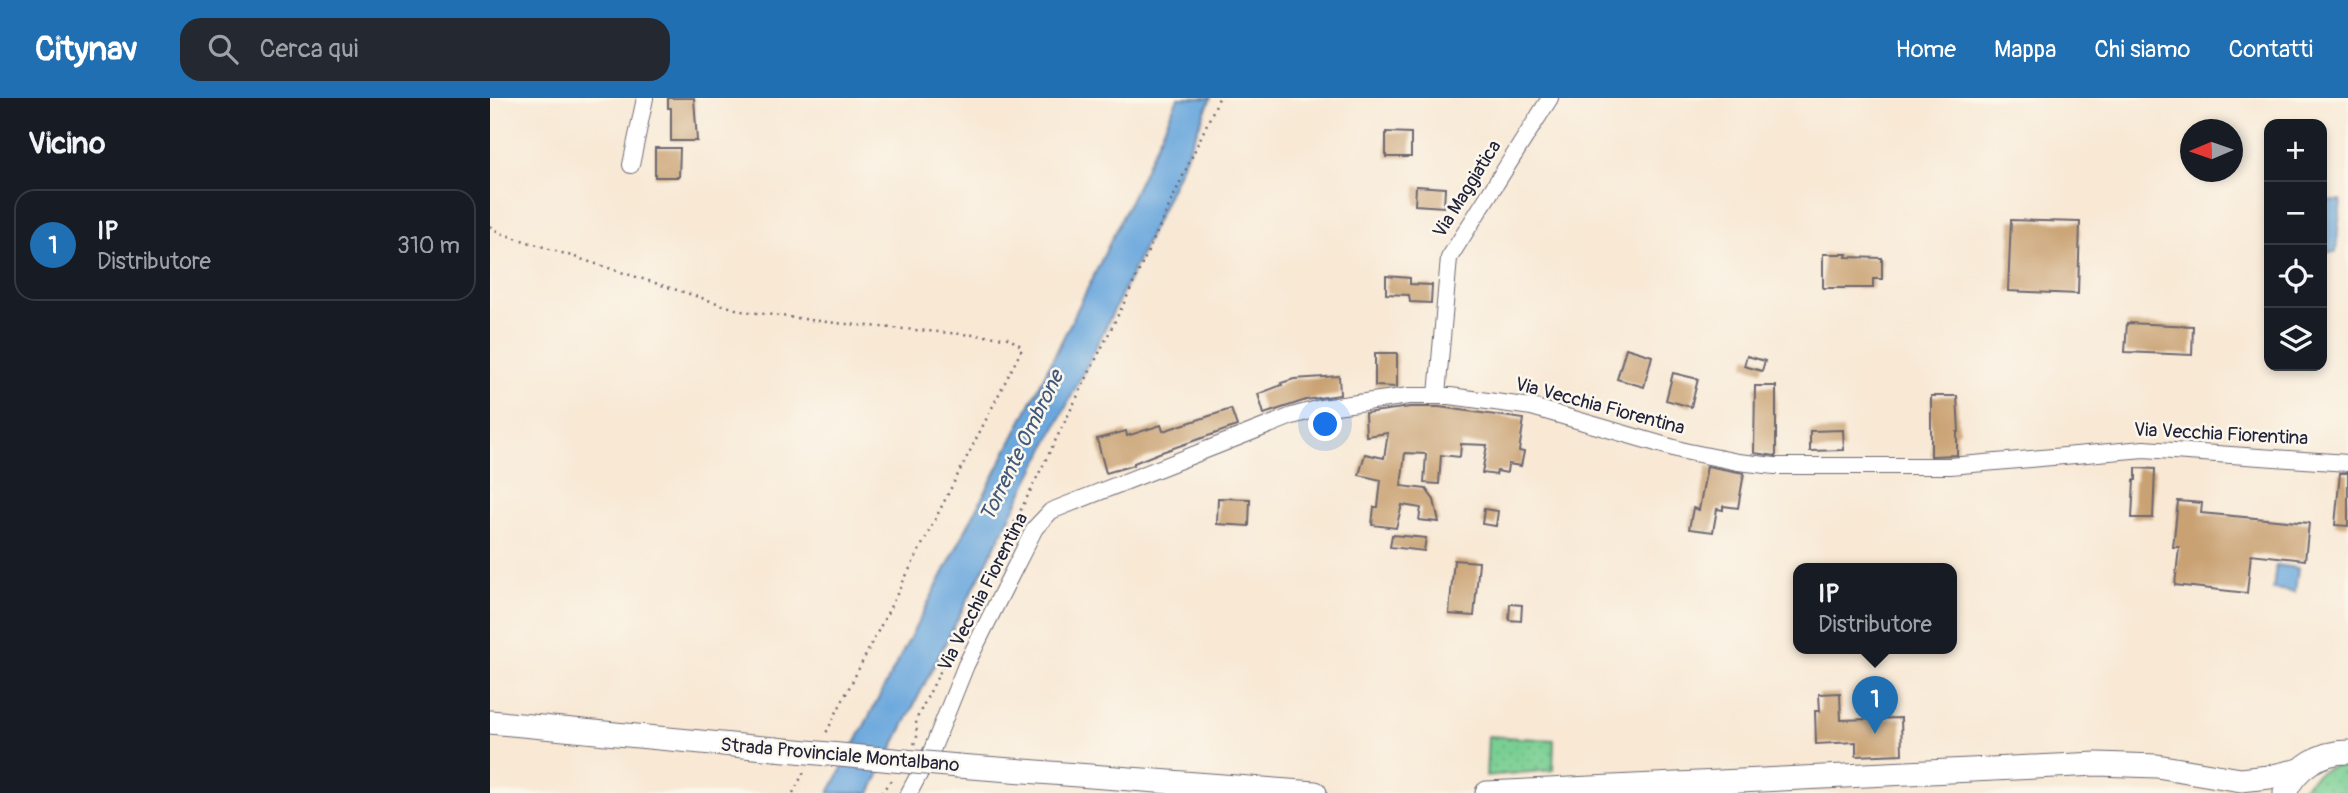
<!DOCTYPE html>
<html lang="it">
<head>
<meta charset="utf-8">
<style>
  :root { --surface:#171b24; --page:#242831; --text:#f1f3f6; --muted:#9ea1a6; --line:#363941; --accent:#1f6fb2 }
  body { margin:0; font-family:Pangolin,sans-serif; background:var(--page); color:var(--text) }
  .controls { position:absolute; right:21px; top:21px; display:grid; overflow:hidden; border-radius:14px; box-shadow:0 4px 10px #0003 }
  .controls button { width:63px; height:63px; display:grid; place-items:center; padding:0; border:0; border-bottom:2px solid var(--line); background:var(--surface); color:var(--text); font:35px sans-serif }
  .compass { position:absolute; left:1690px; top:21px; width:63px; height:63px; border-radius:50%; background:var(--surface); box-shadow:0 4px 10px #0003; rotate:268deg }
  .you { position:absolute; left:836px; top:327px; width:24px; height:24px; margin:-18px; border:5px solid #fff; border-radius:50%; background:#1a73e8; box-shadow:0 0 0 10px #1a73e833 }
  .badge { display:grid; place-items:center; width:46px; height:46px; border-radius:50%; background:var(--accent); color:#fff; font-size:23px; font-weight:700 }
  .pin { position:absolute; translate:-50% -58px; filter:drop-shadow(0 2px 4px #0008) }
  .pin::after { content:''; position:absolute; top:37px; width:24px; height:21px; background:inherit; clip-path:polygon(0 0,100% 0,50% 100%) }
  .popup { position:absolute; left:1303px; top:465px; width:164px; height:91px; box-sizing:border-box; display:grid; place-content:center; border-radius:14px; background:var(--surface); filter:drop-shadow(0 2px 5px #0005); font-size:23px; white-space:nowrap; color:var(--muted) }
  .popup b { font-size:26px; color:var(--text) }
  .popup::after { content:''; position:absolute; left:50%; top:100%; margin-left:-14px; border:14px solid transparent; border-top-color:var(--surface) }
  .list { margin:0; padding:0; list-style:none }
  h2 { display:flex; justify-content:space-between; align-items:center; height:91px; margin:0; padding:0 28px; font-size:30px }
  h2 small { font-size:23px; font-weight:400; color:var(--muted) }
  .list li { display:grid; grid-template-columns:46px 1fr auto; gap:21px; align-items:center; box-sizing:border-box; height:112px; margin:0 14px 14px; padding:0 14px; border:2px solid var(--line); border-radius:21px }
  .list b { display:block; font-size:26px; white-space:nowrap }
  .list p { margin:0; font-size:23px; white-space:nowrap; color:var(--muted) }
  .list em { font-size:23px; font-style:normal; color:var(--muted) }
  .icon { flex:none; width:38px; height:38px; fill:none; stroke:currentColor; stroke-width:2; stroke-linecap:round; stroke-linejoin:round }
  .map { position:relative; flex:none; width:1858px; height:695px; overflow:hidden }
  header { display:flex; align-items:center; gap:42px; box-sizing:border-box; height:98px; padding:0 35px; background:var(--accent); color:#fff }
  header strong { font-size:33px }
  nav { display:flex; gap:38px; margin-inline-start:auto; font-size:24px }
  .search { width:490px; height:63px; background:var(--page); display:flex; align-items:center; gap:18px; box-sizing:border-box; padding:0 24px; border-radius:21px; color:var(--muted); font-size:26px }
  main { display:flex }
  aside { flex:1; background:var(--surface) }
  .map>svg:first-child { display:block }
</style>
</head>
<body>
<header>
<strong>Citynav</strong>
<div class="search"><svg class="icon" aria-label="search" viewBox="0 0 24 24"><circle cx="10" cy="10" r="6"/><path d="M15 15l6 6"/></svg>Cerca qui</div>
<nav><a>Home</a><a>Mappa</a><a>Chi siamo</a><a>Contatti</a></nav>
</header>
<main>
<aside>
<h2>Vicino<small></small></h2>
<ul class="list">
<li><span class="badge">1</span><div><b>IP</b><p>Distributore</p></div><em>310 m</em></li>
</ul>
</aside>
<div class="map">
<svg width="1858" height="695" viewBox="0 0 1858 695">
  <defs>
    <pattern id="grass-dots" width="8" height="8" patternUnits="userSpaceOnUse" patternTransform="scale(1.75)"><rect width="8" height="8" fill="#79cf93"/><path d="M2 2h.1M6 6h.1" fill="none" stroke="#68b180" stroke-width="1.8" stroke-linecap="round"/></pattern>
  </defs>
  <rect width="100%" height="100%" fill="#fbf7ec"/>
  <filter id="ink" filterUnits="userSpaceOnUse"><feTurbulence type="fractalNoise" baseFrequency=".0143" numOctaves="2"/><feDisplacementMap in="SourceGraphic" scale="14" xChannelSelector="R" yChannelSelector="G"/><feConvolveMatrix kernelMatrix="1 2 1 2 8 2 1 2 1" color-interpolation-filters="sRGB"/></filter>
  <filter id="wash" filterUnits="userSpaceOnUse"><feTurbulence type="fractalNoise" baseFrequency=".00686" numOctaves="4" result="noise"/><feDisplacementMap in="SourceGraphic" scale="28" xChannelSelector="R" yChannelSelector="G"/><feGaussianBlur stdDeviation="1.57" result="paint"/><feColorMatrix in="noise" values="0 0 0 0 0 0 0 0 0 0 0 0 0 0 0 0 0 1.4 0 .05"/><feComposite in="paint" operator="in"/></filter>
  <g filter="url(#wash)">
    <rect width="100%" height="100%" fill="#f8e8d4"/>
    <!-- grass -->
    <g fill="url(#grass-dots)" stroke="#4e7867" stroke-width="2">
      <path d="M998,638L1064,642L1063,672L996,678Z"/>
      <path d="M1858,667V695H1810C1821,677 1837,667 1858,667Z"/>
    </g>
    <!-- water -->
    <g fill="#6ca8dd" stroke="#47658c" stroke-width="2">
      <path d="M688,0H721C621,236 493,465 380,695H339C459,465 580,236 688,0Z"/>
      <path d="M1832,103H1851L1846,154H1832Z"/>
      <path d="M1786,467L1808,470L1805,494L1783,491Z"/>
    </g>
    <g id="blocks">
      <!-- building -->
      <g fill="#c9a172">
        <path d="M178,0H204L207,43H181V10H178Z"/>
        <path d="M896,34L921,35V59H896Z"/>
        <path d="M165,50H190L189,79H165Z"/>
        <path d="M926,88L955,90L954,109L925,107Z"/>
        <path d="M1521,122L1590,124L1588,196L1518,193Z"/>
        <path d="M1333,156H1357L1356,159L1392,160V181H1383V190H1333Z"/>
        <path d="M896,178L920,180V186L942,187L941,205L920,204L919,197L896,196Z"/>
        <path d="M1637,225L1703,228L1702,257L1635,254Z"/>
        <path d="M1136,250L1162,258L1154,289L1127,281Z"/>
        <path d="M885,255H907V289L885,288Z"/>
        <path d="M1257,258L1275,263L1272,273L1254,268Z"/>
        <path d="M1183,275L1208,281L1201,309L1176,302Z"/>
        <path d="M849,278L850,297L816,302L774,316L768,296L792,287L791,285L804,281Z"/>
        <path d="M1265,288H1286V358L1264,355Z"/>
        <path d="M1441,298H1467L1469,334H1467V357L1441,358Z"/>
        <path d="M920,309H949L1034,321L1029,353L1034,354L1031,368L1018,366L1017,375L1007,373L1006,377L992,375L997,347L971,346L970,359L951,357L949,386L934,385L936,356L915,355L911,388L936,391L944,402L949,424L929,422L931,410L912,407L906,430L882,427L884,409H888L891,382L869,377L875,356L894,360L898,335L876,338L875,315Z"/>
        <path d="M741,311L747,328L669,355L644,365V367L616,375L607,341L636,333L637,338L671,327L673,333Z"/>
        <path d="M1353,332L1354,352L1320,353V333Z"/>
        <path d="M1217,368L1254,375L1248,410L1233,408V412L1227,411L1223,434L1199,431L1203,410L1209,412Z"/>
        <path d="M1646,370L1665,371L1663,420H1642L1644,382H1646Z"/>
        <path d="M1850,375H1858V428L1845,427Z"/>
        <path d="M728,400L760,401L759,428L727,426Z"/>
        <path d="M1688,403L1712,405L1711,415L1819,425L1815,462L1761,456L1757,495L1685,487L1689,449H1683Z"/>
        <path d="M994,411L1008,413L1006,428L992,426Z"/>
        <path d="M902,437L936,440L934,453L900,449Z"/>
        <path d="M964,462L989,464L984,518L959,516Z"/>
        <path d="M1020,506L1032,507L1031,523L1019,522Z"/>
        <path d="M1350,595L1351,622L1411,620L1412,656L1366,658V644L1326,646L1325,613H1330L1329,596Z"/>
      </g>
    </g>
  </g>
  <g filter="url(#ink)">
    <use href="#blocks" fill-opacity="0" stroke="#6d6771" stroke-width="2"/>
    <g fill="none" stroke-linecap="round" stroke-linejoin="round">
      <!-- minor casing -->
      <g stroke="#6d6771" stroke-width="18">
        <g id="minor">
          <path d="M141,67L155,0"/>
          <path d="M947,297L959,160L1060,0"/>
          <path d="M419,695L442,652L476,567L518,483L545,430L561,413L802,318L831,310L919,298H960L1042,309L1194,353L1248,364L1285,368H1460L1654,351L1858,365"/>
        </g>
      </g>
      <!-- secondary casing -->
      <g stroke="#6d6771" stroke-width="25">
        <g id="secondary">
          <path d="M0,624L285,651"/>
          <path d="M468,668L825,695"/>
          <path d="M997,695L1607,666L1667,668L1751,682L1779,679L1810,672"/>
          <path d="M1795,695C1806,669 1830,654 1858,654"/>
        </g>
      </g>
      <!-- path -->
      <g stroke="#6d6771" stroke-width="2.5" stroke-dasharray="2 5" stroke-linecap="butt">
        <path d="M0,128L10,135L252,213L345,225L518,240L531,248V253L335,637"/>
        <path d="M424,646L427,640L426,622L636,201L729,0"/>
        <path d="M303,695L316,670"/>
        <path d="M391,695L402,681"/>
      </g>
      <!-- minor -->
      <use href="#minor" stroke="#fff" stroke-width="16"/>
      <!-- secondary -->
      <use href="#secondary" stroke="#fff" stroke-width="23"/>
      <!-- secondary-bridge casing -->
      <g stroke="#6d6771" stroke-width="25" stroke-linecap="butt">
        <path id="secondary-bridge" d="M285,651L468,668"/>
      </g>
      <!-- secondary-bridge -->
      <use href="#secondary-bridge" stroke="#fff" stroke-width="23"/>
    </g>
  </g>
  <g text-anchor="middle" dominant-baseline="central" stroke-width="5" stroke-linejoin="round" paint-order="stroke">
    <!-- street labels -->
    <g font-size="19" fill="#22223b" stroke="#fbf7ec">
      <text transform="translate(977 91) rotate(-58)">Via Maggiatica</text>
      <text transform="translate(1110 308) rotate(15)">Via Vecchia Fiorentina</text>
      <text transform="translate(1731 336) rotate(3)">Via Vecchia Fiorentina</text>
      <text transform="translate(493 494) rotate(-63)">Via Vecchia Fiorentina</text>
      <text transform="translate(350 657) rotate(5)">Strada Provinciale Montalbano</text>
    </g>
    <!-- water labels -->
    <g font-size="21" font-style="italic" fill="#40587c" stroke="#fbf7ec">
      <text transform="translate(532 348) rotate(-64)">Torrente Ombrone</text>
    </g>
  </g>
</svg>
<div class="controls">
<button>+</button>
<button>−</button>
<button><svg class="icon" aria-label="locate" viewBox="0 0 24 24"><circle cx="12" cy="12" r="6"/><path d="M12 2v4M12 18v4M2 12h4M18 12h4"/></svg></button>
<button><svg class="icon" aria-label="layers" viewBox="0 0 24 24"><path d="M12 4l9 5-9 5-9-5zM3 14l9 5 9-5"/></svg></button>
</div>
<svg class="compass" viewBox="-18 -18 36 36"><path d="M0-13l5 13h-10z" fill="#e53935"/><path d="M0 13l5-13h-10z" fill="#9ea1a6"/></svg>
<div class="you"></div>
<div class="pin badge" style="left:1385px;top:636px">1</div>
<div class="popup"><b>IP</b>Distributore</div>
</div>
</main>
</body>
</html>
